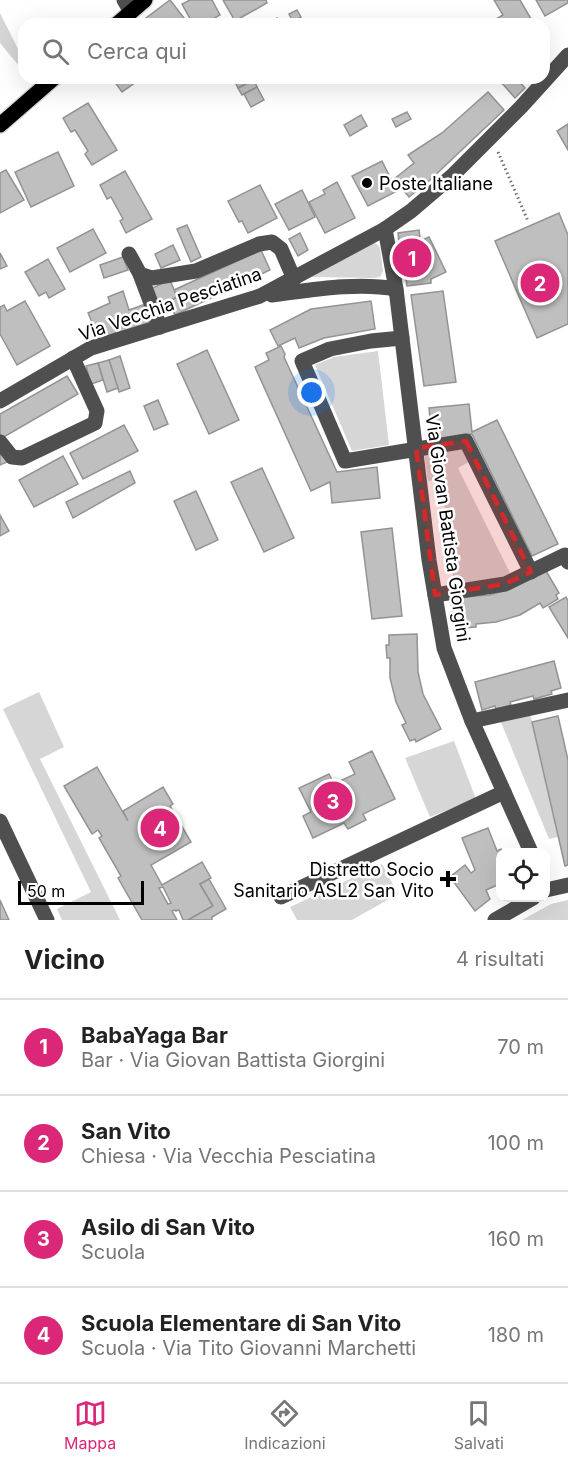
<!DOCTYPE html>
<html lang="it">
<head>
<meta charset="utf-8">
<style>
  :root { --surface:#fff; --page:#f6f6f6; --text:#222; --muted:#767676; --line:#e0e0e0; --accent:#db2777 }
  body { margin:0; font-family:Inter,sans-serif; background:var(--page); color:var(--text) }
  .controls { position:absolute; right:18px; bottom:18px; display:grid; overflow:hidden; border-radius:12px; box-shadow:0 6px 24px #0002 }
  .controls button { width:54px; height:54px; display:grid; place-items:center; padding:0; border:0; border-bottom:2px solid var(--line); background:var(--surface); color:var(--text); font:30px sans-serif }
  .scale { position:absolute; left:18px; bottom:15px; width:126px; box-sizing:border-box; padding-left:6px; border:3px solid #000; border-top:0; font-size:16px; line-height:21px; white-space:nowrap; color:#000; -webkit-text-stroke:4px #fff; paint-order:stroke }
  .you { position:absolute; left:312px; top:393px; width:21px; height:21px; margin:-15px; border:4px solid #fff; border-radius:50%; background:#1a73e8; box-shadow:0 0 0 9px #1a73e833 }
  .badge { display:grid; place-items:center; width:39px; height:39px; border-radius:50%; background:var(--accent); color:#fff; font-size:20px; font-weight:700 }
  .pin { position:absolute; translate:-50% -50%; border:3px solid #fff; box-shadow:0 2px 6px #0006 }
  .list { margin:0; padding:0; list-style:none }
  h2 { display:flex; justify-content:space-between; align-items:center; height:78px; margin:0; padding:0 24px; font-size:26px }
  h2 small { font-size:20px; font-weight:400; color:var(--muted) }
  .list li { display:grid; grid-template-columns:39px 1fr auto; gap:18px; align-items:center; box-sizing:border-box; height:96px; padding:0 24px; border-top:2px solid var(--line) }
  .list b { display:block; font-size:22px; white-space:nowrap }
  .list p { margin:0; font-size:20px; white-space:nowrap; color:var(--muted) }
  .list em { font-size:20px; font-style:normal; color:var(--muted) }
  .icon { flex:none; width:33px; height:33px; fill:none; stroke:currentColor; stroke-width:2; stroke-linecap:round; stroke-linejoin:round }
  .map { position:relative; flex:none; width:568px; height:920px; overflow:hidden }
  .search { position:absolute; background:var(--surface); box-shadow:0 6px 24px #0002; left:18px; right:18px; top:18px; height:66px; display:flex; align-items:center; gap:15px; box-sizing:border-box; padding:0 21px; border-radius:18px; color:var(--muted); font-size:22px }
  .sheet { height:462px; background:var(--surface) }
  nav { display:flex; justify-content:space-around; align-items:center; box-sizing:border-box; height:84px; border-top:2px solid var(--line); background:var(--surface); font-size:16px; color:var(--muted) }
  nav a { display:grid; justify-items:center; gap:3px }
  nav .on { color:var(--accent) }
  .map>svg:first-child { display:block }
</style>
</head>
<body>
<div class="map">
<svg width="568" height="920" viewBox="0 0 568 920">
  <rect width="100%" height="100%" fill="#fff"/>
  <!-- green -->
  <g fill="#d6d6d6">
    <path d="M0,13L24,61V72L0,43Z"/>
    <path d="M374,243L377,244L380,248L383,271L380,277L374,278L311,277L370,244Z"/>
    <path d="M378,351L389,445L352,451L315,365L334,357Z"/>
    <path d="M462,447L469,462L458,468L510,573L500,578L454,585L441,479L428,481L424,454Z"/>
    <path d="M39,692L64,747L40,759L120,920H62L57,909L91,892L3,709Z"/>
    <path d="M530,713L558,837L549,839L500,720Z"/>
    <path d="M454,741L476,799L430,817L405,758Z"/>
    <path d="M382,864L398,894L352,920H297L290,907Z"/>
    <path d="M568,900V920H522L551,904Z"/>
  </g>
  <!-- building -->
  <g fill="#bfbfbf" stroke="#939393" stroke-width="1.5" fill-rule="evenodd">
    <path d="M170,0L187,22L185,24H138Z"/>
    <path d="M190,0H212L220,15L204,24H193L182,4Z"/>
    <path d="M223,0H266L267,3L235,21Z"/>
    <path d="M494,0H520L534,24H492L491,22L503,15Z"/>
    <path d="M536,0H568V3L545,16Z"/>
    <path d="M297,10L301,17L293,22L289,14Z"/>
    <path d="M277,18L280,24H266Z"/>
    <path d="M112,78H133L136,82L122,92Z"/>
    <path d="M233,78H253L254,80L238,88Z"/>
    <path d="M505,78H516L525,88L515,98L501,82Z"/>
    <path d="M254,80L257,87L242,95L238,88Z"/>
    <path d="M257,87L264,100L251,107L244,94Z"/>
    <path d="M488,92L504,110L429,181L409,197L394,179L414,163L408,155L442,133Z"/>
    <path d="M88,103L117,150L92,165L85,154L88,151L75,130L71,132L63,118Z"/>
    <path d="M407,112L411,119L396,127L392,119Z"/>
    <path d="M361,115L367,126L350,136L344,125Z"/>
    <path d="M568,124V150L557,131Z"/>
    <path d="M58,152L74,186L31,207L15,172Z"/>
    <path d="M382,161L397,191L368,206L352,176Z"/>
    <path d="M6,170L24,200L0,213V173Z"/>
    <path d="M125,171L152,219L126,233L120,221L123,219L111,197L107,199L100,185Z"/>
    <path d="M337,182L355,218L325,233L309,202L325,194L323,190Z"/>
    <path d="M260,185L277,218L248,233L242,221L239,222L228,201Z"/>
    <path d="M302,190L315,217L289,230L275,204Z"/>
    <path d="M559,213L568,235V324L537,338L495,241Z"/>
    <path d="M187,225L201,257L191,262L177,229Z"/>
    <path d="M93,229L106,253L70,272L57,248Z"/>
    <path d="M419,230L420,238L399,241L398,233Z"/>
    <path d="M300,233L308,250L298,256L289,239Z"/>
    <path d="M429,237L446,272L431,279V283L407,286L401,241L420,238L421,241Z"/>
    <path d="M173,245L180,260L161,268L155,254Z"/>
    <path d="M261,250L270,270L175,315L168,302L177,297L174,290Z"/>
    <path d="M0,253L7,266L0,269Z"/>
    <path d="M123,257L128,270L104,278L100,265Z"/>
    <path d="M48,259L65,289L49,298L46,292L39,296L25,272Z"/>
    <path d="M170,280L177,297L158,306L150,289Z"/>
    <path d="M123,291L129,310L143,305L151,326L121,336L120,331L100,340L88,313L110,303L108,297Z"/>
    <path d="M443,291L456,382L424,386L411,295Z"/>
    <path d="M25,301L50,346L17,365L0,334V307L4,305L7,311Z"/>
    <path d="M371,301L375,329L324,338L299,348L295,338L278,346L270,330L311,309Z"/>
    <path d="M281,346L285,354L284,357L337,472L377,467L380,498L332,503L330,482L311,491L255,367L269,360L266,353Z"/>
    <path d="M207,350L239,420L209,434L177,364Z"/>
    <path d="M120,356L130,388L119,392L109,360Z"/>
    <path d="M109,360L118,388L107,392L98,363Z"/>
    <path d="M98,363L103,380L91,384L86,366Z"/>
    <path d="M67,376L78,394L2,438L0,434V414Z"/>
    <path d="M158,400L168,424L154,430L144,406Z"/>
    <path d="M469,404L472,432L497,420L558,544L532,556L472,434L432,440L429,408Z"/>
    <path d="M124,425L138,451L83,479L70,453Z"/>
    <path d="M0,449L7,462L0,465Z"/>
    <path d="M63,456L78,484L34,507L19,480Z"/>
    <path d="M262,468L294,538L264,552L231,482Z"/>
    <path d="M130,471L135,483L73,518L66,502Z"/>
    <path d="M196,491L218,540L196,550L174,501Z"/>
    <path d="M0,515L9,531L0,536Z"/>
    <path d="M392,528L402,616L372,619L361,532Z"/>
    <path d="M545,569L559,593L556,595L558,599L543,608L540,603L520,615L496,622L476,624V627L463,628V625H453L451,598L489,595L511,589Z"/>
    <path d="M566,597L568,601V638L549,607Z"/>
    <path d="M417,634L418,672L423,694L441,729L416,742L415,739L410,741L402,725L406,723L396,702L390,678V658H387L386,645H389V635Z"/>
    <path d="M554,661L561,688L551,691L552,694L534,699L533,696L510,702L511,705L496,709L495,706L482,710L475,682Z"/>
    <path d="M558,716L568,760V865L565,866L532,722Z"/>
    <path d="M372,751L395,799L363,814L366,820L348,829L344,823L313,838L303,816L311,812L299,788L329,774L334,784L355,774L349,762Z"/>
    <path d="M97,767L128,821L123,811L163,787L173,804L170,806L191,842L151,865L162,885L202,862L211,878L200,884L213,906L188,920H183L179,910L176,911V910L172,911L177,920H142L118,878L121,876L99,838L102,836L98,830L92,834L64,786ZM163,887L171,903L168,904L159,888Z"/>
    <path d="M488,828L497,851L501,849L502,852H500V884L486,890L490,899L475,911L450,877L465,865L471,873L475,870L462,838Z"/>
    <path d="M209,879L226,909L212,917V920H188L213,906L200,884Z"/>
    <path d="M0,900L9,920H0Z"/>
  </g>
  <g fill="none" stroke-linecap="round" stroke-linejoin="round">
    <!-- major casing -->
    <g stroke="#dbdbdb" stroke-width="18">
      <g id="major">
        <path d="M117,24L145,0"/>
        <path d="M0,125L54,78"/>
      </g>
    </g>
    <!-- path -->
    <path stroke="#717171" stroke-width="3" stroke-dasharray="1.5 3" stroke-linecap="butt" d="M498,152L528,221"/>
    <!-- minor -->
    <g stroke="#4f4f4f" stroke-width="15">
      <path d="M124,0L131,12"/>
      <path d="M385,229L396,289L429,560L444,648L472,721L531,852"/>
      <path d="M129,254L140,274L152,278L196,271L259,244L272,242L281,249L294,279"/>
      <path d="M140,274L160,327"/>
      <path d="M272,295C312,290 356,282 396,289"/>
      <path d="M402,338L371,341L330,349L302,361L345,461L466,441L531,572"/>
      <path d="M0,401L91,348L260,296L385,229L411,211L452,176L521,107L568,55"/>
      <path d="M0,442L12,457L22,458L95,423L97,411L73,358"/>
      <path d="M435,595L505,584L565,555L568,562"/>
      <path d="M472,721L568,700"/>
      <path d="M0,821L47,920"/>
      <path d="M546,890L568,885"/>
      <path d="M281,897L504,792"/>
      <path d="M495,920L533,898"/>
    </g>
    <!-- major -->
    <use href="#major" stroke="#000" stroke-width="15"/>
  </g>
  <!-- marked area -->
  <path fill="#d62828" fill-opacity="0.2" stroke="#d62828" stroke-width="4.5" stroke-dasharray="12 8" stroke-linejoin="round" d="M466,441L531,572L505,584L435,595L416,448Z"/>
  <!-- markers -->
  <g fill="#000" stroke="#fff" stroke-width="2">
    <circle cx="367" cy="183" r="6"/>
    <path d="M445 870h6v6h6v6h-6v6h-6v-6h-6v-6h6z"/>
  </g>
  <g text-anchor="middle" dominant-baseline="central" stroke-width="5" stroke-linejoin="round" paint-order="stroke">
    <!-- poi labels -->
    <g font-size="18" fill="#000" stroke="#fff" text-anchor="start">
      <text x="379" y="183">Poste Italiane</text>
      <text x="434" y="869" text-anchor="end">Distretto Socio<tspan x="434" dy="21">Sanitario ASL2 San Vito</tspan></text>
    </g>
    <!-- street labels -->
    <g font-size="18" fill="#000" stroke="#fff">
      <text transform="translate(170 304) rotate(-19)">Via Vecchia Pesciatina</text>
      <text transform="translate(448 528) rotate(82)">Via Giovan Battista Giorgini</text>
    </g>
  </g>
</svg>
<div class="controls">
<button><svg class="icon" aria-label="locate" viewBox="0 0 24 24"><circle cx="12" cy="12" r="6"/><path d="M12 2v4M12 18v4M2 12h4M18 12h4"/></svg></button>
</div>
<div class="scale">50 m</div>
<div class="you"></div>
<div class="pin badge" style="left:412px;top:258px">1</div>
<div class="pin badge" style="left:540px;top:283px">2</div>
<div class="pin badge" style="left:333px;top:801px">3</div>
<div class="pin badge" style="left:160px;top:828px">4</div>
<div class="search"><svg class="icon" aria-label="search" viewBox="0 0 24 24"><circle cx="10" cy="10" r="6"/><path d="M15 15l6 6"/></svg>Cerca qui</div>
</div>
<section class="sheet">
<h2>Vicino<small>4 risultati</small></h2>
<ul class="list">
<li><span class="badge">1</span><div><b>BabaYaga Bar</b><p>Bar · Via Giovan Battista Giorgini</p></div><em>70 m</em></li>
<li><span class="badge">2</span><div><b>San Vito</b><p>Chiesa · Via Vecchia Pesciatina</p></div><em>100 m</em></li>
<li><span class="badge">3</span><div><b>Asilo di San Vito</b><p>Scuola</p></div><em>160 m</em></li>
<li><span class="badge">4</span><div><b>Scuola Elementare di San Vito</b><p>Scuola · Via Tito Giovanni Marchetti</p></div><em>180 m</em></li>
</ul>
</section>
<nav>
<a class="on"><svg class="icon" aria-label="map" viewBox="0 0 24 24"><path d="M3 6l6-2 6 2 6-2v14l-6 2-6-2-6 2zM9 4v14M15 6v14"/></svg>Mappa</a>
<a><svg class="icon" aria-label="directions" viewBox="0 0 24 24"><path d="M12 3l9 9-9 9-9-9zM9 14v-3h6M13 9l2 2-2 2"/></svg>Indicazioni</a>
<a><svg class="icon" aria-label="saved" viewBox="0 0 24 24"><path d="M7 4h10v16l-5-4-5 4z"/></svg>Salvati</a>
</nav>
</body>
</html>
